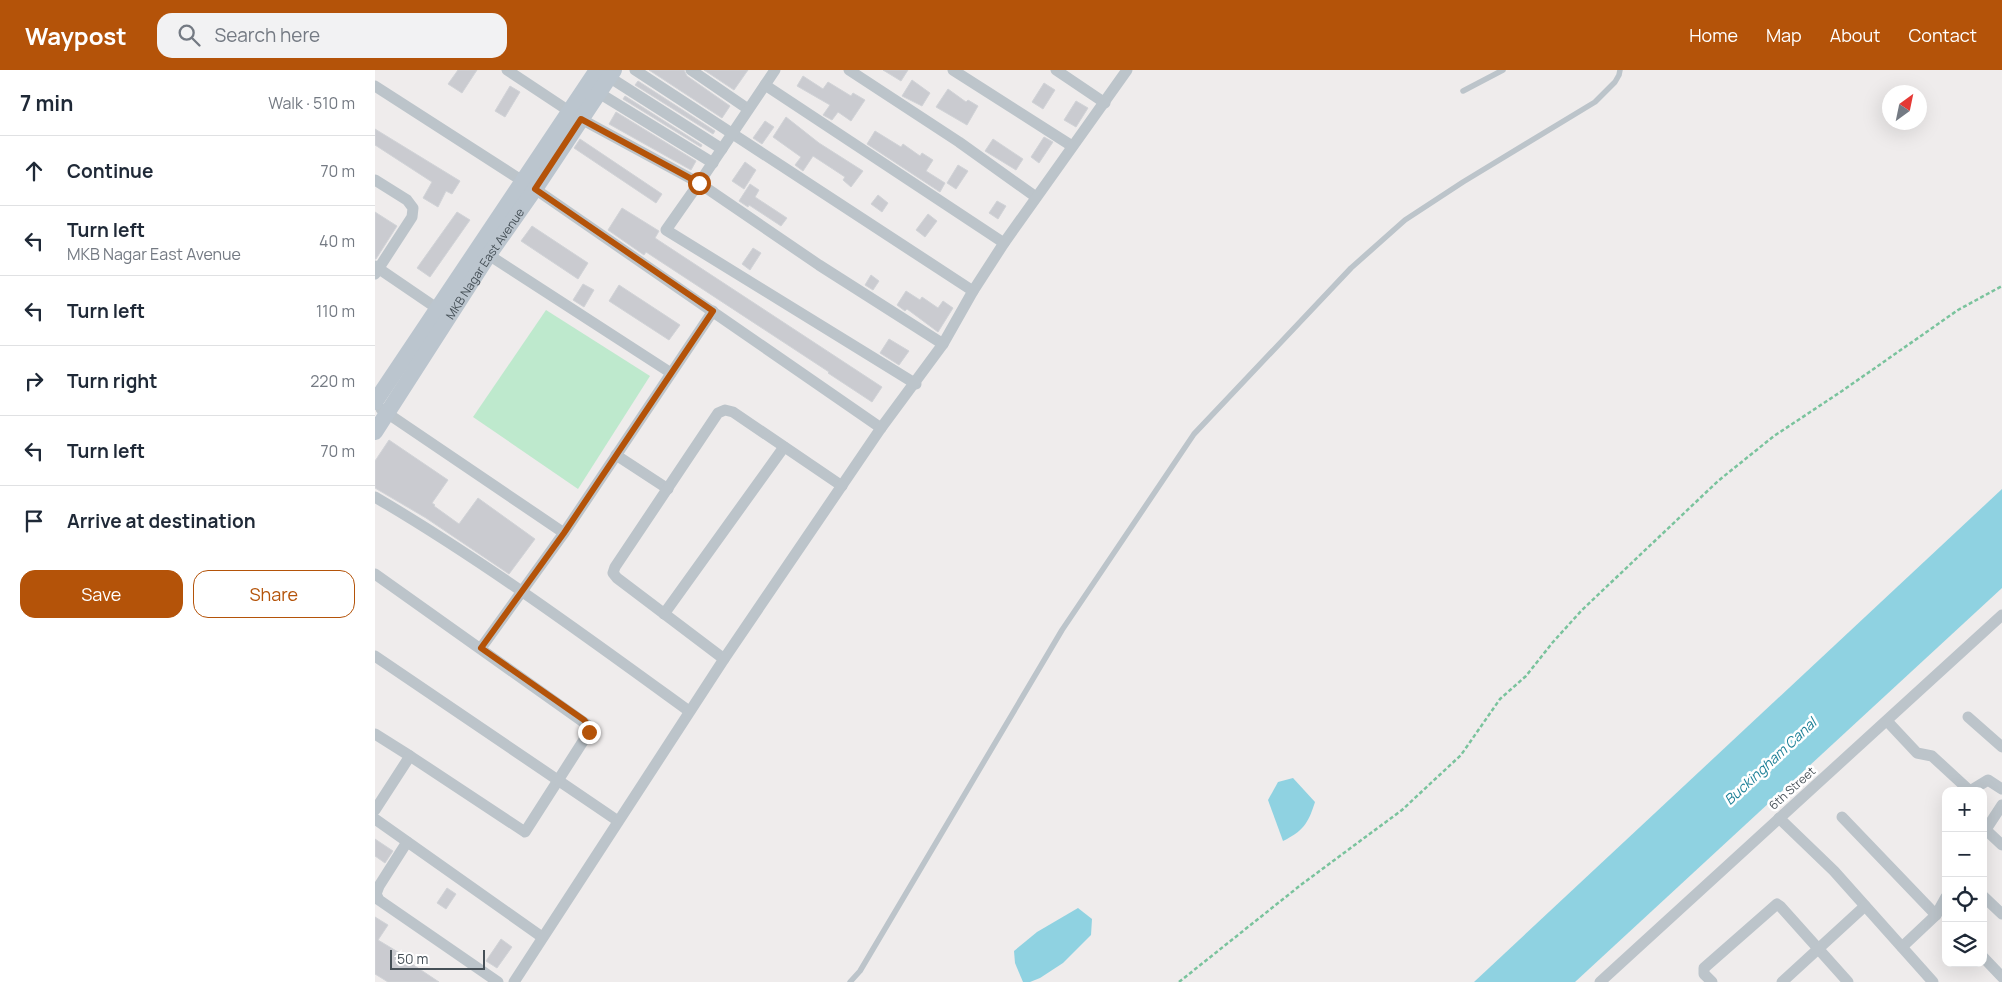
<!DOCTYPE html>
<html lang="en">
<head>
<meta charset="utf-8">
<style>
  :root { --surface:#fff; --page:#f2f2f3; --text:#1f2937; --muted:#747a83; --line:#e0e1e3; --accent:#b45309 }
  body { margin:0; font-family:Manrope,sans-serif; background:var(--page); color:var(--text) }
  .controls { position:absolute; right:15px; bottom:15px; display:grid; overflow:hidden; border-radius:10px; box-shadow:0 5px 20px #0002 }
  .controls button { width:45px; height:45px; display:grid; place-items:center; padding:0; border:0; border-bottom:1px solid var(--line); background:var(--surface); color:var(--text); font:25px sans-serif }
  .compass { position:absolute; left:1507px; top:15px; width:45px; height:45px; border-radius:50%; background:var(--surface); box-shadow:0 5px 20px #0002; rotate:33deg }
  .scale { position:absolute; left:15px; bottom:12px; width:95px; box-sizing:border-box; padding-left:5px; border:2px solid #465057; border-top:0; font-size:14px; line-height:18px; white-space:nowrap; color:#465057; -webkit-text-stroke:4px #fff; paint-order:stroke }
  .stop { position:absolute; width:15px; height:15px; margin:-11px; border:4px solid #b45309; border-radius:50%; background:#fff }
  .stop.end { background:#b45309; border-color:#fff; box-shadow:0 1px 5px #0008 }
  .list { margin:0; padding:0; list-style:none }
  h2 { display:flex; justify-content:space-between; align-items:center; height:65px; margin:0; padding:0 20px; font-size:21px }
  h2 small { font-size:16px; font-weight:400; color:var(--muted) }
  .list li { display:grid; grid-template-columns:32px 1fr auto; gap:15px; align-items:center; box-sizing:border-box; height:70px; padding:0 20px; border-top:1px solid var(--line) }
  .list b { display:block; font-size:19px; white-space:nowrap }
  .list p { margin:0; font-size:16px; white-space:nowrap; color:var(--muted) }
  .list em { font-size:16px; font-style:normal; color:var(--muted) }
  .actions { display:flex; gap:10px; padding:15px 20px }
  .actions a { flex:1; padding:11px 0; border:1px solid var(--accent); border-radius:15px; text-align:center; font-size:18px; color:var(--accent) }
  .actions .main { background:var(--accent); color:#fff }
  .icon { flex:none; width:28px; height:28px; fill:none; stroke:currentColor; stroke-width:2; stroke-linecap:round; stroke-linejoin:round }
  .map { position:relative; flex:none; width:1627px; height:912px; overflow:hidden }
  header { display:flex; align-items:center; gap:30px; box-sizing:border-box; height:70px; padding:0 25px; background:var(--accent); color:#fff }
  header strong { font-size:24px }
  nav { display:flex; gap:28px; margin-inline-start:auto; font-size:18px }
  .search { width:350px; height:45px; background:var(--page); display:flex; align-items:center; gap:12px; box-sizing:border-box; padding:0 18px; border-radius:15px; color:var(--muted); font-size:19px }
  main { display:flex }
  aside { flex:1; background:var(--surface) }
  .map>svg:first-child { display:block }
</style>
</head>
<body>
<header>
<strong>Waypost</strong>
<div class="search"><svg class="icon" aria-label="search" viewBox="0 0 24 24"><circle cx="10" cy="10" r="6"/><path d="M15 15l6 6"/></svg>Search here</div>
<nav><a>Home</a><a>Map</a><a>About</a><a>Contact</a></nav>
</header>
<main>
<aside>
<h2>7 min<small>Walk · 510 m</small></h2>
<ul class="list">
<li><svg class="icon" aria-label="ahead" viewBox="0 0 24 24"><path d="M12 20V5M6 11l6-6 6 6"/></svg><div><b>Continue</b></div><em>70 m</em></li>
<li><svg class="icon" aria-label="left" viewBox="0 0 24 24"><path d="M17 20v-9H6M10 6l-5 5 5 5"/></svg><div><b>Turn left</b><p>MKB Nagar East Avenue</p></div><em>40 m</em></li>
<li><svg class="icon" aria-label="left" viewBox="0 0 24 24"><path d="M17 20v-9H6M10 6l-5 5 5 5"/></svg><div><b>Turn left</b></div><em>110 m</em></li>
<li><svg class="icon" aria-label="right" viewBox="0 0 24 24"><path d="M7 20v-9h11M14 6l5 5-5 5"/></svg><div><b>Turn right</b></div><em>220 m</em></li>
<li><svg class="icon" aria-label="left" viewBox="0 0 24 24"><path d="M17 20v-9H6M10 6l-5 5 5 5"/></svg><div><b>Turn left</b></div><em>70 m</em></li>
<li><svg class="icon" aria-label="arrive" viewBox="0 0 24 24"><path d="M6 21V4h12l-3 4 3 4H6"/></svg><div><b>Arrive at destination</b></div></li>
</ul>
<div class="actions"><a class="main">Save</a><a>Share</a></div>
</aside>
<div class="map">
<svg width="1627" height="912" viewBox="0 0 1627 912">
  <rect width="100%" height="100%" fill="#efecec"/>
  <!-- green -->
  <path fill="#bee9cd" d="M171,240L275,306L203,419L98,347Z"/>
  <!-- water -->
  <g fill="#8fd2e1">
    <path d="M1627,419V518L1200,912H1099Z"/>
    <path d="M918,708L940,732C933,754 928,761 908,771L893,730L903,712Z"/>
    <path d="M703,838L717,849L716,865L688,893L665,908L655,912H648L640,893L639,881L662,862Z"/>
  </g>
  <!-- building -->
  <g fill="#cacbd0" stroke="#d1d3d7">
    <path d="M83,0H102L87,23L73,14Z"/>
    <path d="M274,0H309L312,6L355,36L347,48Z"/>
    <path d="M329,0H373L359,20Z"/>
    <path d="M508,0H533L526,11Z"/>
    <path d="M428,6L448,19L453,12L476,26L478,23L490,30L476,51L463,42L457,50L448,45L455,35L422,16Z"/>
    <path d="M537,10L555,23L547,36L527,26Z"/>
    <path d="M263,11L340,61L338,64L260,15Z"/>
    <path d="M669,13L680,20L668,39L657,32Z"/>
    <path d="M135,16L145,22L130,47L120,41Z"/>
    <path d="M573,19L591,32L593,30L603,36L592,55L561,37Z"/>
    <path d="M250,26L327,75L326,77L248,29Z"/>
    <path d="M701,31L713,38L701,57L689,50Z"/>
    <path d="M241,42L321,91L316,100L234,54Z"/>
    <path d="M411,47L444,73L488,101L476,117L468,110L470,107L438,86L428,101L420,95L426,87L398,67Z"/>
    <path d="M390,51L399,57L387,74L378,68Z"/>
    <path d="M0,59L85,111L77,124L71,121L63,137L48,128L57,112L0,75Z"/>
    <path d="M500,61L526,77L528,74L545,86L547,83L558,90L551,101L570,113L565,122L492,74Z"/>
    <path d="M669,67L678,72L664,93L656,87Z"/>
    <path d="M205,69L287,124L281,133L199,78Z"/>
    <path d="M618,69L648,89L641,100L610,81Z"/>
    <path d="M370,92L381,100L369,119L357,111Z"/>
    <path d="M583,95L593,101L581,119L572,113Z"/>
    <path d="M375,114L384,120L380,127L412,148L406,156L374,135L373,137L364,131Z"/>
    <path d="M503,125L513,133L507,142L496,134Z"/>
    <path d="M622,131L631,136L623,149L614,143Z"/>
    <path d="M247,138L284,161L280,168L507,317L497,332L453,303L454,302L271,182L269,185L233,160Z"/>
    <path d="M0,142L22,156L1,189H0Z"/>
    <path d="M82,142L95,150L55,207L42,198Z"/>
    <path d="M553,144L562,151L550,167L541,160Z"/>
    <path d="M157,156L213,193L203,209L146,171Z"/>
    <path d="M378,178L386,183L375,200L367,194Z"/>
    <path d="M496,205L504,211L498,220L490,215Z"/>
    <path d="M208,214L219,220L209,237L198,230Z"/>
    <path d="M244,215L305,255L294,270L234,231Z"/>
    <path d="M531,221L545,230L547,227L563,238L568,231L578,238L563,262L532,239L530,241L522,235Z"/>
    <path d="M514,269L534,281L524,295L505,283Z"/>
    <path d="M14,370L73,410L57,433L60,435L59,436L84,454L103,428L160,469L134,504L51,448L0,418V391Z"/>
    <path d="M0,769L18,781L10,793L0,786Z"/>
    <path d="M72,818L81,824L71,839L62,833Z"/>
    <path d="M0,847L13,855L3,870L38,891L37,894L64,912H13L0,904Z"/>
    <path d="M126,869L137,877L122,898L111,891Z"/>
  </g>
  <g fill="none" stroke-linecap="round" stroke-linejoin="round">
    <!-- path -->
    <path stroke="#7ac39d" stroke-width="2.5" stroke-dasharray="4 2.5" stroke-linecap="butt" d="M804,912L927,814L1027,740L1086,685L1125,629L1151,606L1178,572L1207,540L1343,411L1399,366L1467,321L1583,240L1627,216"/>
    <!-- service -->
    <g stroke="#bcc4ca" stroke-width="5.5">
      <path d="M1088,21L1128,0"/>
      <path d="M475,912L485,901L687,560L819,364L976,198L1030,150L1088,112L1220,32L1240,12L1244,5L1245,0"/>
    </g>
    <!-- minor -->
    <g stroke="#bcc4ca" stroke-width="11">
      <path d="M132,0L206,49L324,113L444,195L568,274"/>
      <path d="M260,0L598,221"/>
      <path d="M316,0L373,39"/>
      <path d="M400,0L324,113L291,160L541,314"/>
      <path d="M474,0L584,72L661,127"/>
      <path d="M578,0L697,76"/>
      <path d="M681,0L730,33"/>
      <path d="M234,7L347,79"/>
      <path d="M390,15L629,173"/>
      <path d="M0,16L160,119L506,358"/>
      <path d="M224,23L338,93"/>
      <path d="M0,110L32,130L38,138L37,147L0,204"/>
      <path d="M109,182L296,303"/>
      <path d="M0,196L63,239"/>
      <path d="M6,339L189,463"/>
      <path d="M241,385L293,419"/>
      <path d="M0,427C109,491 212,567 314,641"/>
      <path d="M0,504L214,656V662L150,762L35,686L0,664"/>
      <path d="M289,544L409,377"/>
      <path d="M106,578L189,463L338,241"/>
      <path d="M0,586L243,751"/>
      <path d="M349,589L242,508L238,503L240,497L343,343L350,340L358,342L467,416"/>
      <path d="M1593,647L1627,677"/>
      <path d="M1512,651L1542,683L1557,686L1595,721L1613,710L1627,719"/>
      <path d="M0,740L35,686"/>
      <path d="M1467,747L1561,845"/>
      <path d="M1404,748L1459,801L1558,912"/>
      <path d="M0,749L167,867"/>
      <path d="M1611,760L1627,775"/>
      <path d="M1608,764L1627,735"/>
      <path d="M32,772L4,816L1,824L4,830L123,912"/>
      <path d="M1608,826L1627,844"/>
      <path d="M1527,877L1561,845L1571,827"/>
      <path d="M1608,887L1627,907"/>
      <path d="M139,912L349,589L506,358L568,274L598,221L629,173L752,0"/>
      <path d="M1225,912L1627,545"/>
      <path d="M1337,912L1329,904V898L1402,834L1405,836L1473,912"/>
      <path d="M1407,912L1490,836"/>
    </g>
    <!-- secondary -->
    <g stroke="#bbc5ce" stroke-width="16">
      <path d="M0,332L222,0"/>
      <path id="s1" d="M0,362L113,186L160,119L239,0"/>
    </g>
  </g>
  <g fill="none" stroke-linecap="round" stroke-linejoin="round">
    <!-- route -->
    <path stroke="#b45309" stroke-width="6" d="M214,662V656L209,650L106,578L189,463L338,241L160,119L206,49L324,113"/>
  </g>
  <g text-anchor="middle" dominant-baseline="central" stroke-width="5" stroke-linejoin="round" paint-order="stroke">
    <!-- street labels -->
    <g font-size="12" fill="#465057" stroke="#fff">
      <text stroke="none"><textPath href="#s1" startOffset="201">MKB Nagar East Avenue</textPath></text>
      <text transform="translate(1417 718) rotate(-42)">6th Street</text>
    </g>
    <!-- water labels -->
    <g font-size="14" font-style="italic" fill="#1b7f96" stroke="#fff">
      <text transform="translate(1395 691) rotate(-43)">Buckingham Canal</text>
    </g>
  </g>
</svg>
<div class="controls">
<button>+</button>
<button>−</button>
<button><svg class="icon" aria-label="locate" viewBox="0 0 24 24"><circle cx="12" cy="12" r="6"/><path d="M12 2v4M12 18v4M2 12h4M18 12h4"/></svg></button>
<button><svg class="icon" aria-label="layers" viewBox="0 0 24 24"><path d="M12 4l9 5-9 5-9-5zM3 14l9 5 9-5"/></svg></button>
</div>
<svg class="compass" viewBox="-18 -18 36 36"><path d="M0-13l5 13h-10z" fill="#e53935"/><path d="M0 13l5-13h-10z" fill="#747a83"/></svg>
<div class="scale">50 m</div>
<div class="stop" style="left:324px;top:113px"></div>
<div class="stop end" style="left:214px;top:662px"></div>
</div>
</main>
</body>
</html>
